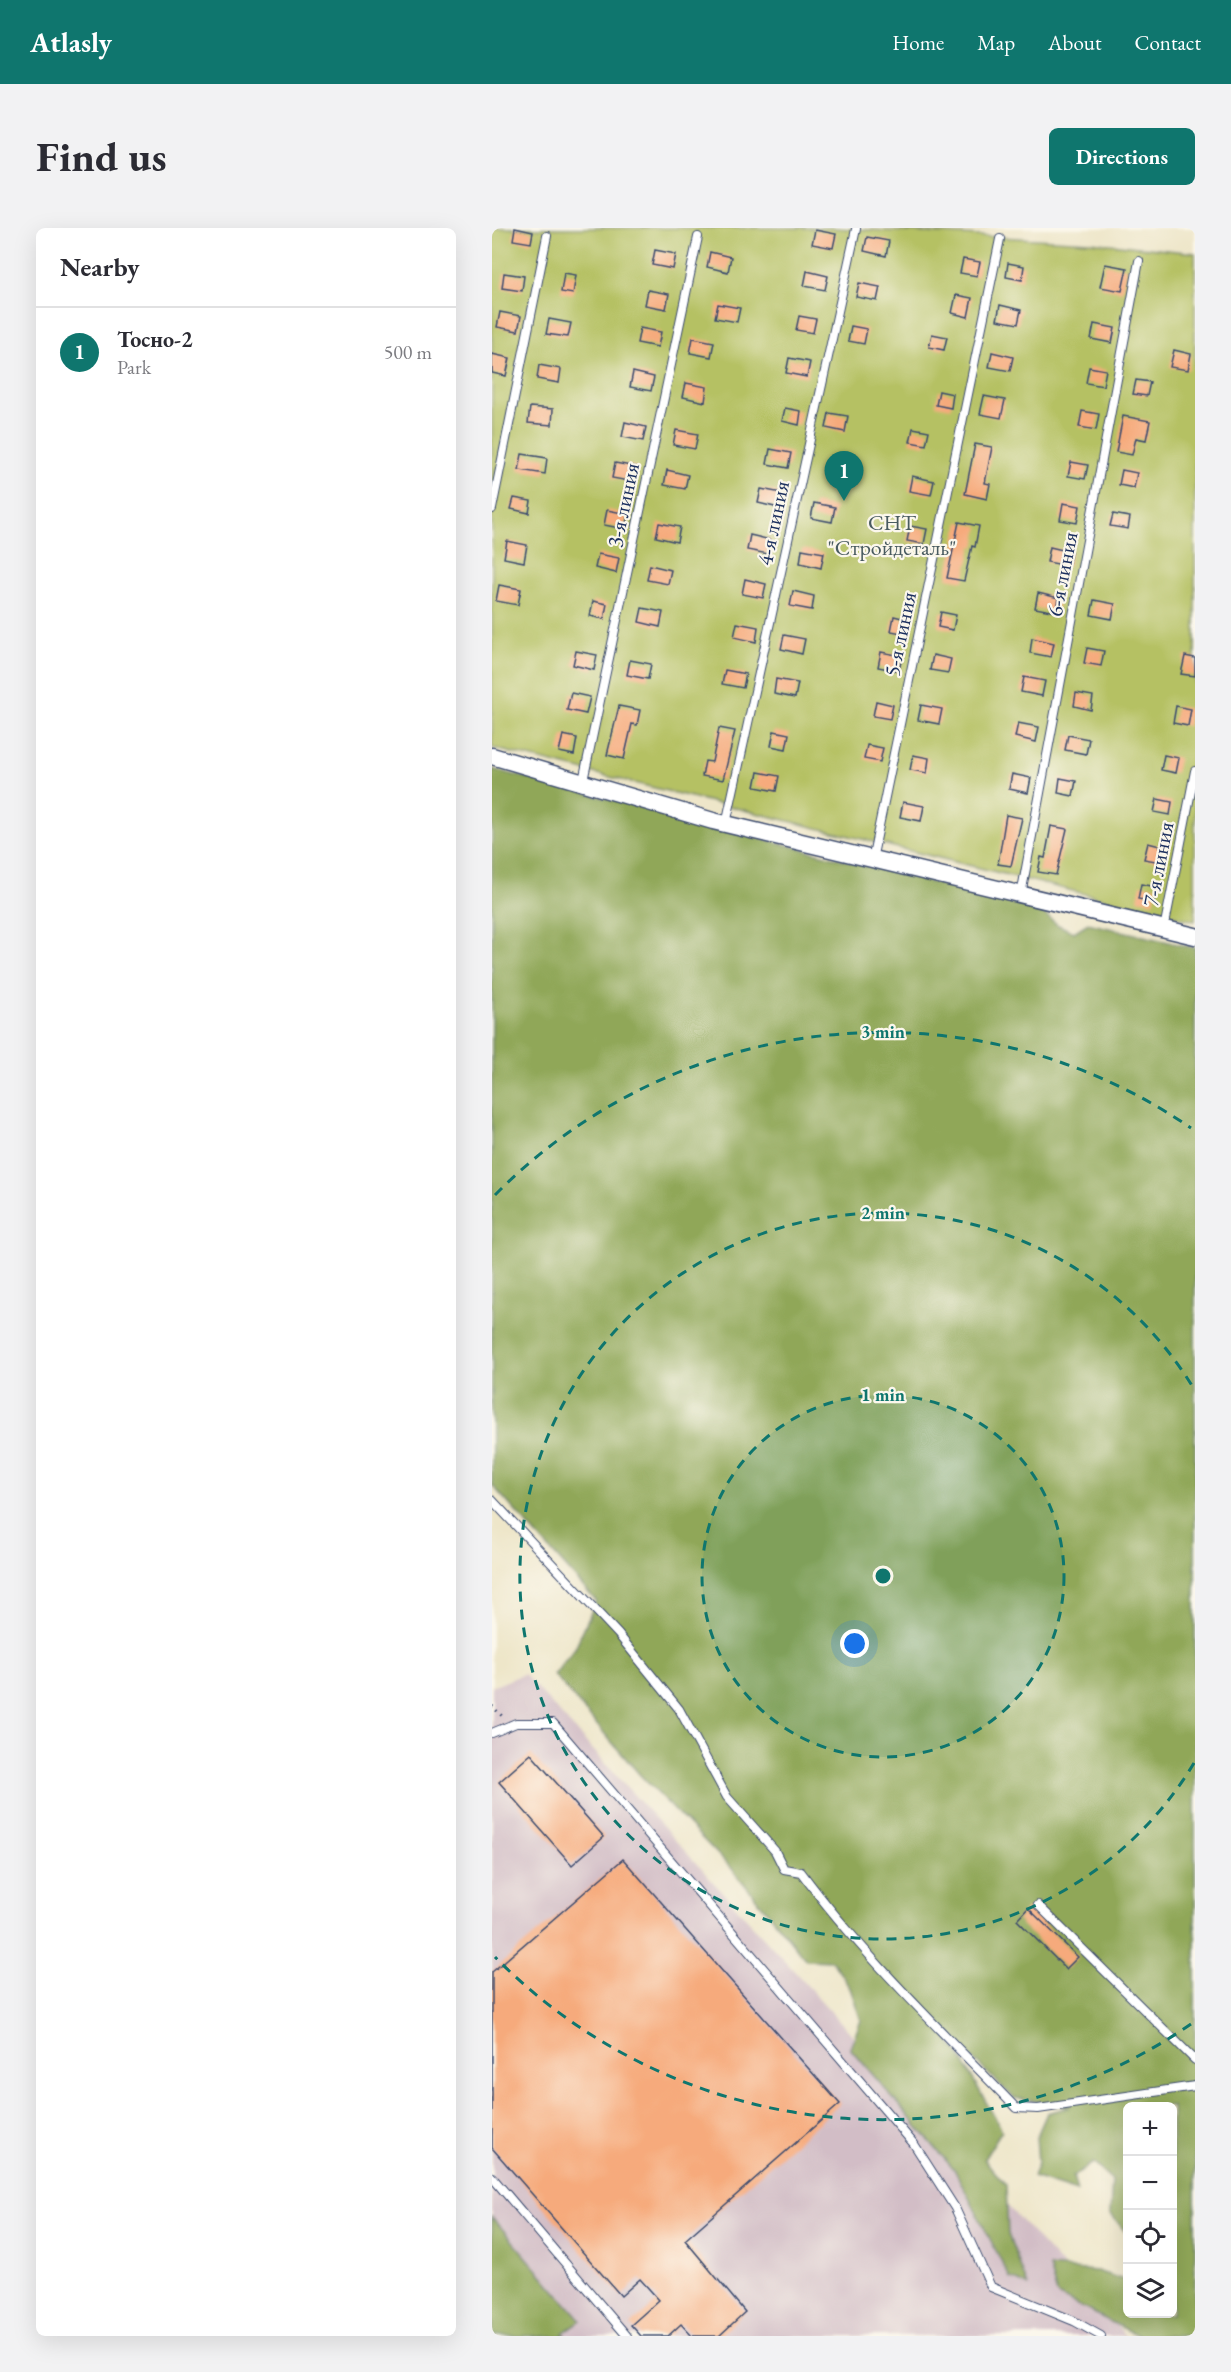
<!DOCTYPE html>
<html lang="en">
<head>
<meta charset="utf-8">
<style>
  :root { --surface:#fff; --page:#f2f2f3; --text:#2b2b33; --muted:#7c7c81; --line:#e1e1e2; --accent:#0f766e }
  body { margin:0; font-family:"EB Garamond",serif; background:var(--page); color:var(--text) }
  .controls { position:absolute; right:18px; bottom:18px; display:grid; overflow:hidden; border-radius:9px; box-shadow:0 6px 24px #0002 }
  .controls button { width:54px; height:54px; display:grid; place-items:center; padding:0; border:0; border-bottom:2px solid var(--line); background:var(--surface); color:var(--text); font:30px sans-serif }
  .you { position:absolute; left:363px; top:1416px; width:21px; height:21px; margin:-15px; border:4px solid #fff; border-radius:50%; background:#1a73e8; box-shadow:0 0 0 9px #1a73e833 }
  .badge { display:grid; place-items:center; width:39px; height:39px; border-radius:50%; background:var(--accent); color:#fff; font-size:20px; font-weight:700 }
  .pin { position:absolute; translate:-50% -50px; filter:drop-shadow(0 2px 3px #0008) }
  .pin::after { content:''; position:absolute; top:32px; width:21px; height:18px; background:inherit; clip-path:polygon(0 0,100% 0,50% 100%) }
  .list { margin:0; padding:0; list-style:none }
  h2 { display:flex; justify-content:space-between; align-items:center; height:78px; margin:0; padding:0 24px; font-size:26px }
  h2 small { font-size:20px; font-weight:400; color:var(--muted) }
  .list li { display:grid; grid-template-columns:39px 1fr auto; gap:18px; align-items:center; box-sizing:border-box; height:90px; padding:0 24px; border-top:2px solid var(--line) }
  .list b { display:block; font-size:22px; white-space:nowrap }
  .list p { margin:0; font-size:20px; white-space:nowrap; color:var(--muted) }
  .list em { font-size:20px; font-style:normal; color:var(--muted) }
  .icon { flex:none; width:33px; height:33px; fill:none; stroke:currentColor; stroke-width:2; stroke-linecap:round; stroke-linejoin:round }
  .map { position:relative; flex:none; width:703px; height:2108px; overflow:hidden; border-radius:9px }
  header { display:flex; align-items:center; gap:36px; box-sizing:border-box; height:84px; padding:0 30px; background:var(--accent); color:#fff }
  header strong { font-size:28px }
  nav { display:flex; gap:33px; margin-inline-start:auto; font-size:21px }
  .intro { display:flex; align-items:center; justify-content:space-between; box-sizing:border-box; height:144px; padding:0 36px }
  h1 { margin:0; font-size:42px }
  .button { padding:15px 27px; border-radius:9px; background:var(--accent); color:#fff; font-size:21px; font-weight:700 }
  main { display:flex; gap:36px; padding:0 36px }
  aside { flex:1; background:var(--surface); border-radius:9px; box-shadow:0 6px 24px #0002 }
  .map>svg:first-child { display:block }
</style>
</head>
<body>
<header>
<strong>Atlasly</strong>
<nav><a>Home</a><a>Map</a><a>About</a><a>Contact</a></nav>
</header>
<div class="intro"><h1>Find us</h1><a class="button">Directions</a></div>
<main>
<aside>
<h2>Nearby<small></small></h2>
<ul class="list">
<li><span class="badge">1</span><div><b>Тосно-2</b><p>Park</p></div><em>500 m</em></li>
</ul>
</aside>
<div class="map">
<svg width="703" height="2108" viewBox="0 0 703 2108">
  <rect width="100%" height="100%" fill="#fbf7ec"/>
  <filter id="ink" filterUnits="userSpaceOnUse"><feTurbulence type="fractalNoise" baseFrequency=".0167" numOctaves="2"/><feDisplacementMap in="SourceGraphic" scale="12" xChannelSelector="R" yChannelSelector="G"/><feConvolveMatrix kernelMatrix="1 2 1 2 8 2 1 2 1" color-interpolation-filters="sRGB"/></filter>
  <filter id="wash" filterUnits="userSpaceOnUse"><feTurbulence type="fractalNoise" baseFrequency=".008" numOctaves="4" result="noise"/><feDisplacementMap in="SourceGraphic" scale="24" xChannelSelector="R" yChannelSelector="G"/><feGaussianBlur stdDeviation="1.35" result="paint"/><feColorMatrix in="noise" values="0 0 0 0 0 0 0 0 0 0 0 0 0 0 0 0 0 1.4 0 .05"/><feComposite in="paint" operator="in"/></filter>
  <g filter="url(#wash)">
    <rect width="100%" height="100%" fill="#eee6c9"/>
    <!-- industrial -->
    <path fill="#d2bdc6" d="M32,1446L634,2108H0V1459Z"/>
    <!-- green -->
    <path fill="#b5c163" stroke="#687860" stroke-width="1.5" d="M0,0H343L598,14L703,25V693L0,520Z"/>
    <!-- forest -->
    <g fill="#90a759" stroke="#566b5c" stroke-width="1.5">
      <path d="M0,541L547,682L566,697L582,704L596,695L703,720V2108H647L565,2067L557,2039L605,2043L635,2053L636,2086H680V1878H636L635,2006L618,1985L620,1952L601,1935L581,1948L585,1963L541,1949L546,1934L544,1910L555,1885L578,1879L522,1870L444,1796L465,1823L510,1902L492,1931L514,1957L516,2006L536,2058L518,2050L463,1943L358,1820L369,1792L358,1760L340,1733L314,1732L241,1642L148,1547L62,1447L83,1420L104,1373L0,1257Z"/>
      <path d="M0,1989L89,2092L71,2105L73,2108H0Z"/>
    </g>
    <g id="blocks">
      <!-- building -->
      <g fill="#f6aa7c">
        <path d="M23,0L41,4L39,15L21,12Z"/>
        <path d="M323,2L344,6L341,20L320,16Z"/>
        <path d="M375,9L397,13L394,28L372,23Z"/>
        <path d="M163,22L184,26L181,41L160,37Z"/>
        <path d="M218,24L239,29L236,44L215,39Z"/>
        <path d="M471,31L488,34L485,48L468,45Z"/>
        <path d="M516,35L532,38L530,52L514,49Z"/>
        <path d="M613,36L635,40L630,63L608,59Z"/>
        <path d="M315,43L336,48L333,62L312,58Z"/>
        <path d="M12,45L32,48L30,63L10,60Z"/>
        <path d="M72,45L84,47L81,66L69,64Z"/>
        <path d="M367,55L388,59L385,73L364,69Z"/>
        <path d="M156,62L177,66L174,81L153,77Z"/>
        <path d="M464,67L480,70L476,89L460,85Z"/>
        <path d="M226,76L248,80L245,94L223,90Z"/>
        <path d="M508,77L529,82L526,96L505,92Z"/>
        <path d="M8,84L29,88L26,103L5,99Z"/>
        <path d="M307,88L324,91L321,105L304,102Z"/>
        <path d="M57,91L79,95L76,109L54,106Z"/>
        <path d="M602,96L623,100L620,115L599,111Z"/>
        <path d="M359,98L375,101L372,116L356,113Z"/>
        <path d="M148,100L169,104L166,119L145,115Z"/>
        <path d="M440,106L455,109L452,122L437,119Z"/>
        <path d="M201,110L222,114L219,129L198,125Z"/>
        <path d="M682,122L699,126L696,142L678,139Z"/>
        <path d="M500,124L521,129L518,143L497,139Z"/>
        <path d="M0,126L18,130L14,148L0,145Z"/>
        <path d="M297,130L318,134L315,149L294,145Z"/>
        <path d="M47,137L69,141L67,155L45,151Z"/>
        <path d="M597,139L614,142L611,158L594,155Z"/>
        <path d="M141,144L162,149L159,163L138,159Z"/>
        <path d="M644,152L658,154L655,168L641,166Z"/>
        <path d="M194,155L215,159L213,174L191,169Z"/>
        <path d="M447,163L461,166L459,180L444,177Z"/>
        <path d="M492,168L513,172L509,190L488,186Z"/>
        <path d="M38,179L61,181L60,197L36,195Z"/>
        <path d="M293,180L309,183L307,197L290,193Z"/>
        <path d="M590,183L607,186L604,202L587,199Z"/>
        <path d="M337,185L356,188L353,204L334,200Z"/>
        <path d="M631,188L658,193L654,212L644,210L640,227L624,224Z"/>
        <path d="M133,194L154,199L151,213L130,209Z"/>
        <path d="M421,200L437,203L434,217L418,214Z"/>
        <path d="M184,202L206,206L203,221L181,217Z"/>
        <path d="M483,216L500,219L493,255L498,256L495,271L473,266Z"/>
        <path d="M278,221L299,225L296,240L275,236Z"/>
        <path d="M30,226L55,230L53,246L27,242Z"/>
        <path d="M579,234L596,237L593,251L576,248Z"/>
        <path d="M123,235L145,239L142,254L120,250Z"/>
        <path d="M175,242L196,247L193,261L172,257Z"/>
        <path d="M630,242L645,245L642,260L627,257Z"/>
        <path d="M420,248L442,253L439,267L417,263Z"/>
        <path d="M269,261L290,265L287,280L266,275Z"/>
        <path d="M22,270L39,273L37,285L19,281Z"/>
        <path d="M322,275L343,279L340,294L319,290Z"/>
        <path d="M571,275L588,278L585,295L568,292Z"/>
        <path d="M115,282L136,286L133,301L112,297Z"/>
        <path d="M621,286L638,289L636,301L618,298Z"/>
        <path d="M467,294L487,298L483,319L480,318L472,353L455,350Z"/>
        <path d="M167,295L188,299L185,314L164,309Z"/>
        <path d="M418,298L435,301L432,316L415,313Z"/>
        <path d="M258,307L279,312L276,326L255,322Z"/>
        <path d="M15,313L35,317L32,334L12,330Z"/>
        <path d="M558,319L579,324L576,338L555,334Z"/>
        <path d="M310,321L332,325L329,340L308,335Z"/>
        <path d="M106,326L127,330L124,345L103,340Z"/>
        <path d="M158,337L179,342L176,356L155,352Z"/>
        <path d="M253,351L274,356L271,370L250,366Z"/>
        <path d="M7,357L29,361L26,377L4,373Z"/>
        <path d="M301,363L322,368L320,382L298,378Z"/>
        <path d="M546,365L567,370L565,384L543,380Z"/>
        <path d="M602,372L623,376L620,391L599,387Z"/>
        <path d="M101,373L115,376L112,391L98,388Z"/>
        <path d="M150,380L171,384L168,399L147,394Z"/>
        <path d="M449,384L464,387L461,402L446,399Z"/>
        <path d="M402,388L418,392L415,406L399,403Z"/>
        <path d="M245,395L266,399L264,414L242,409Z"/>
        <path d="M292,407L313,411L310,426L289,421Z"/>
        <path d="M540,410L562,415L559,429L538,425Z"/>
        <path d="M595,420L612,423L609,438L592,435Z"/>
        <path d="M84,423L105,427L102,442L81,437Z"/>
        <path d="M389,424L410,428L407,443L386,439Z"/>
        <path d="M441,427L459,431L456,445L438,442Z"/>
        <path d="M693,428L703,430V448L689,446Z"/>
        <path d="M138,432L159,436L156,451L135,447Z"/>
        <path d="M233,442L254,446L251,460L230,456Z"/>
        <path d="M532,449L553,453L550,468L529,464Z"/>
        <path d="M284,451L306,455L303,470L282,466Z"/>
        <path d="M79,465L98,469L94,486L75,482Z"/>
        <path d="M584,465L601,468L599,482L582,478Z"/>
        <path d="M384,473L401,477L398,491L381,488Z"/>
        <path d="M429,477L450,481L447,496L426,492Z"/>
        <path d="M127,478L148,482L145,497L140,496L132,531L115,527Z"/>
        <path d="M684,478L699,481L696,498L681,495Z"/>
        <path d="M526,495L547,499L544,514L523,509Z"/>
        <path d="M227,500L243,503L231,552L210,548L213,533L220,534Z"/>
        <path d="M282,503L297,506L294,521L279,518Z"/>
        <path d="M71,507L85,510L82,527L67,524Z"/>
        <path d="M576,507L597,511L594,526L573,522Z"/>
        <path d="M375,517L391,520L388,534L372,531Z"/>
        <path d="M421,527L437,530L435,545L418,542Z"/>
        <path d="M672,527L687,530L684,545L669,542Z"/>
        <path d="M266,544L287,548L284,563L263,559Z"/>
        <path d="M520,546L539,550L536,565L517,561Z"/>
        <path d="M568,550L584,553L581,568L566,565Z"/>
        <path d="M665,571L680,574L678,587L662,584Z"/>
        <path d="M411,574L432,578L429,593L408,589Z"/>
        <path d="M514,587L530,590L519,638L506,636Z"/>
        <path d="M559,598L575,601L564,647L546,644L549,629L553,630Z"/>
        <path d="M656,615L672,619L669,634L652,631Z"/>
        <path d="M649,656L665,659L662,674L646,671Z"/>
        <path d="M39,1526L112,1609L80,1637L7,1554Z"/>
        <path d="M131,1631L348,1876L193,2012L253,2084L227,2108H200L189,2096L176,2108H149L139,2097L167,2072L148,2051L129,2068L0,1920V1744Z"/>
        <path d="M536,1680L586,1729L574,1741L525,1692Z"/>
      </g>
    </g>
  </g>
  <g filter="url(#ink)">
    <use href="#blocks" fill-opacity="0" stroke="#3b4a6e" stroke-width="1.5"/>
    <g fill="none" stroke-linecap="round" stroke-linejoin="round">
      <!-- service casing -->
      <g stroke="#3b4a6e" stroke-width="10">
        <g id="service">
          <path d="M0,281L55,8"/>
          <path d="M91,553L206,9"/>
          <path d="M234,596L364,1"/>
          <path d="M380,632L508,11"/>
          <path d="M529,667L647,33"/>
          <path d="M672,701L703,543"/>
          <path d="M0,1272L126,1406L187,1481L235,1569L283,1623L292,1641L309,1644C372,1729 450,1803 524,1880L546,1881L703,1858"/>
          <path d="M0,1505L24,1495H61L422,1916L463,1980L499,2059L582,2093L609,2108"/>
          <path d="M546,1677L703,1832"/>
          <path d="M0,1949L135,2108"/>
        </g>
      </g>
      <!-- minor casing -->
      <g stroke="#3b4a6e" stroke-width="19">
        <path id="minor" d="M0,528L221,593L703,708"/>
      </g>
      <!-- path -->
      <path stroke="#3b4a6e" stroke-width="3" stroke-dasharray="1.5 4.5" stroke-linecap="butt" d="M0,1478L12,1490"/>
      <!-- service -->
      <use href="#service" stroke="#fff" stroke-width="8"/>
      <!-- minor -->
      <use href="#minor" stroke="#fff" stroke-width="16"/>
    </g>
  </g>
  <!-- distance rings -->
  <circle cx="391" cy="1348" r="181" fill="#0f766e" fill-opacity=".12"/>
  <g fill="none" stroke="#0f766e" stroke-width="3" stroke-dasharray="10 8">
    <circle cx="391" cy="1348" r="181"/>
    <path d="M702 1535A363 363 0 1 1 702 1161"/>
    <path d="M699 1796A544 544 0 0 1 3 1729M3 967A544 544 0 0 1 699 900"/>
  </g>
  <g text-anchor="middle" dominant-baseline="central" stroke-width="4.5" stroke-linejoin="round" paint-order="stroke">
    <!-- street labels -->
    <g font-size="22" fill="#1b2f5e" stroke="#fbf7ec">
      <text transform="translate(131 277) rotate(-78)">3-я линия</text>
      <text transform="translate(281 295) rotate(-78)">4-я линия</text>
      <text transform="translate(570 346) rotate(-79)">6-я линия</text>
      <text transform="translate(408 406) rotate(-78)">5-я линия</text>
      <text transform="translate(666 636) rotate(-79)">7-я линия</text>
    </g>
    <!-- park labels -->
    <g font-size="22" fill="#495b60" stroke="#fbf7ec">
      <text x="400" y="294">СНТ<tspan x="400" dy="25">"Стройдеталь"</tspan></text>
    </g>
  </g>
  <circle cx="391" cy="1348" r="9" fill="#0f766e" stroke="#fbf7ec" stroke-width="3"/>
  <g font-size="18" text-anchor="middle" font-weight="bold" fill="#0f766e" stroke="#fbf7ec" stroke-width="4.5" stroke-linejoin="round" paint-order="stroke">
    <text x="391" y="810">3 min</text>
    <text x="391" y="991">2 min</text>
    <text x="391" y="1173">1 min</text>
  </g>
</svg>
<div class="controls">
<button>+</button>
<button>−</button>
<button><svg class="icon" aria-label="locate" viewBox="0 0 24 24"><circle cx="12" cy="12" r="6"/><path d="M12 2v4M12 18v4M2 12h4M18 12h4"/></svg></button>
<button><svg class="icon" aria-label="layers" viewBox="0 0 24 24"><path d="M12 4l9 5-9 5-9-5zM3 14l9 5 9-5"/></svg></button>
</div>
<div class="you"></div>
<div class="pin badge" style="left:352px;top:273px">1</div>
</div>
</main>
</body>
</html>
